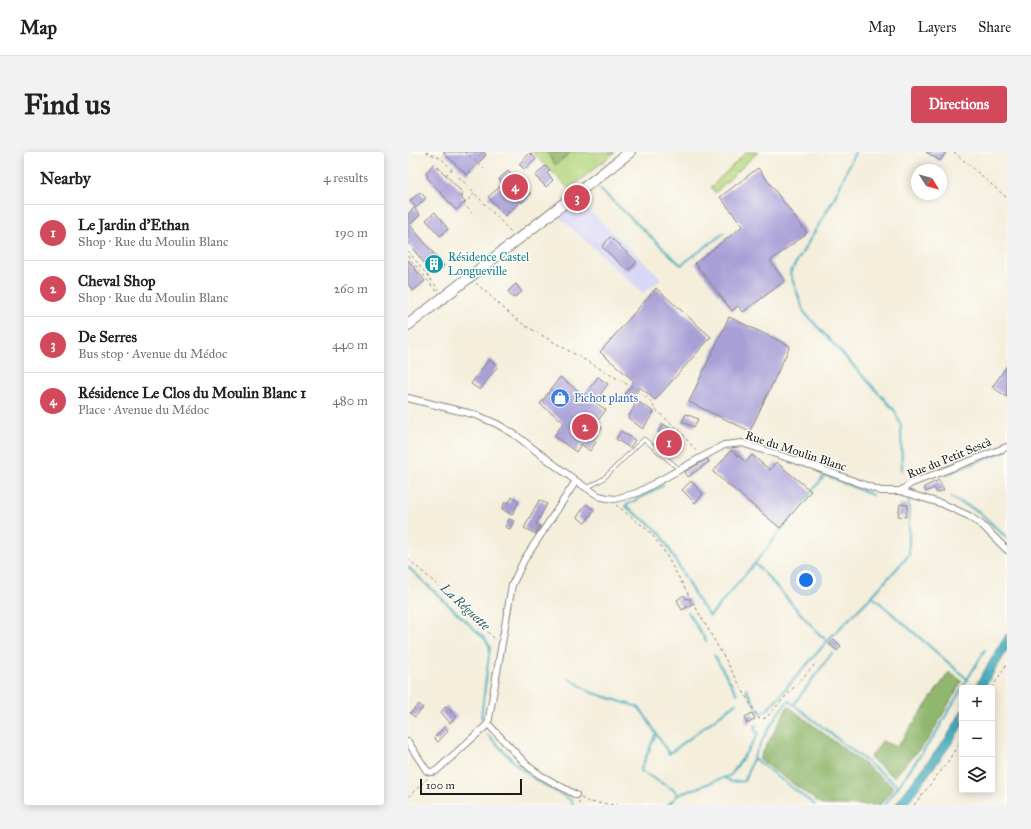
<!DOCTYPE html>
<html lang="en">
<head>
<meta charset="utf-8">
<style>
  :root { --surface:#fff; --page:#f2f2f2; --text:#202124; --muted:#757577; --line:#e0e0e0; --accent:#d1495b }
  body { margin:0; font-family:"IM FELL Great Primer",serif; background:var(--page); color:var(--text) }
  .controls { position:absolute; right:12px; bottom:12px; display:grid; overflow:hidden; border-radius:4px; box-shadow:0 2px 10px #0003 }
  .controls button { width:36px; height:36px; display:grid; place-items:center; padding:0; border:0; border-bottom:1px solid var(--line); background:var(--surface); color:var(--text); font:20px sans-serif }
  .compass { position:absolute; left:503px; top:12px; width:36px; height:36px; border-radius:50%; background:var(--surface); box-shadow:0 2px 10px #0003; rotate:127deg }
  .scale { position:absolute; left:12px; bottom:10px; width:102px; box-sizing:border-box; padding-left:4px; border:2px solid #1c1c1c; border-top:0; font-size:11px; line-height:14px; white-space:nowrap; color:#1c1c1c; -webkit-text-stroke:3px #fdfcf7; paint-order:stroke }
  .you { position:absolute; left:398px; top:428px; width:14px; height:14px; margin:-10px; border:3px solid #fff; border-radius:50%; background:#1a73e8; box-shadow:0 0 0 6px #1a73e833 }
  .badge { display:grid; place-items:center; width:26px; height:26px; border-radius:50%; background:var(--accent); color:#fff; font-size:13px; font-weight:700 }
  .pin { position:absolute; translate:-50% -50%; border:2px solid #fff; box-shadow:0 1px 4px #0006 }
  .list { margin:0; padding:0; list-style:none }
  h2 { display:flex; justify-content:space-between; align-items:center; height:52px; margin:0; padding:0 16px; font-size:17px }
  h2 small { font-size:13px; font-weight:400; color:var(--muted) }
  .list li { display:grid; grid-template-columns:26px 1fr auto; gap:12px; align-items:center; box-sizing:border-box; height:56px; padding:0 16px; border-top:1px solid var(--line) }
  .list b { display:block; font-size:15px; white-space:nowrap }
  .list p { margin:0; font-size:13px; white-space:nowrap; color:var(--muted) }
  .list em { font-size:13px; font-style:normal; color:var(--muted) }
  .icon { flex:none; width:22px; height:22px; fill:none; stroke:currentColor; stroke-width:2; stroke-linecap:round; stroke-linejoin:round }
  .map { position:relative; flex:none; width:599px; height:653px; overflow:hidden; border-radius:4px }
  header { display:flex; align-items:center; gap:24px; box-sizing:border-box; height:56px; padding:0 20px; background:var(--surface); border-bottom:1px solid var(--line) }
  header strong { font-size:19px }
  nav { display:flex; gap:22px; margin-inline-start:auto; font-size:14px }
  .intro { display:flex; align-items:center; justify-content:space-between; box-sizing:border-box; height:96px; padding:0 24px }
  h1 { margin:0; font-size:28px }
  .button { padding:10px 18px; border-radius:4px; background:var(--accent); color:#fff; font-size:14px; font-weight:700 }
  main { display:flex; gap:24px; padding:0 24px }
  aside { flex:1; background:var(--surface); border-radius:4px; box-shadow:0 2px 10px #0003 }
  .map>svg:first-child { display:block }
</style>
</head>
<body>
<header>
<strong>Map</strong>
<nav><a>Map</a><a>Layers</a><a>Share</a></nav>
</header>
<div class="intro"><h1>Find us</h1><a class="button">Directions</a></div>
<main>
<aside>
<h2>Nearby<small>4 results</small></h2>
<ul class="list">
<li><span class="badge">1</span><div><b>Le Jardin d'Ethan</b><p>Shop · Rue du Moulin Blanc</p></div><em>190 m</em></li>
<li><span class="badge">2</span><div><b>Cheval Shop</b><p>Shop · Rue du Moulin Blanc</p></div><em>260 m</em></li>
<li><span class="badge">3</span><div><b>De Serres</b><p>Bus stop · Avenue du Médoc</p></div><em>440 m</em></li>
<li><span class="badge">4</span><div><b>Résidence Le Clos du Moulin Blanc 1</b><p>Place · Avenue du Médoc</p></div><em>480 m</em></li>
</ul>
</aside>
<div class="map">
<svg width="599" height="653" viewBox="0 0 599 653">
  <rect width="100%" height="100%" fill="#fdfcf7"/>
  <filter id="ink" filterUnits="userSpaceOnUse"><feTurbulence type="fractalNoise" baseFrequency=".025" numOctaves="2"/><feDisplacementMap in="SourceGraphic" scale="8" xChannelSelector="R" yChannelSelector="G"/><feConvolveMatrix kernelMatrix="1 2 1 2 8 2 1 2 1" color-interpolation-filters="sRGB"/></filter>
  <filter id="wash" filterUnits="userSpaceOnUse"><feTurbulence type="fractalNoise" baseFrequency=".012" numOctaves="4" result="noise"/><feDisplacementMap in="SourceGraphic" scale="16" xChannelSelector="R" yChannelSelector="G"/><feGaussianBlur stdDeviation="0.9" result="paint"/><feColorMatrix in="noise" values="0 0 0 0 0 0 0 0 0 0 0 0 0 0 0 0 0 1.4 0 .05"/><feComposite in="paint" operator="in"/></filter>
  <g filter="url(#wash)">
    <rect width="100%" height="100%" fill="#f4eedb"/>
    <!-- built -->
    <path fill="#d9d7f7" d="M171,49L254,127L235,141L151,65Z"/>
    <!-- green -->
    <g fill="#b5d67e" stroke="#68794d">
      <path d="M124,0H207L161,37Z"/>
      <path d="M338,0H350L307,41L303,35Z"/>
    </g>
    <!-- forest -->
    <g fill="#90b76d" stroke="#566a44">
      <path d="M139,0H161L162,1L147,13Z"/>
      <path d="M541,520L554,529L520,588L486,625L462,606L474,589L489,595Z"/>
      <path d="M380,554L486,635L472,653H414L351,607Z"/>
    </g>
    <!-- water -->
    <g fill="#40acbe" stroke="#2e646d">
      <path d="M599,481V499L576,536H566Z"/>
      <path d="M554,558V574L544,591L498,653H487L540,583Z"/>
    </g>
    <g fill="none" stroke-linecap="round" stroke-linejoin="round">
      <!-- stream -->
      <g stroke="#40acbe" stroke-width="2">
        <path d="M447,0L426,47L382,121L396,160L487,259L493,274L494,319"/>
        <path d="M192,37L273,113L316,81"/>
        <path d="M537,323L599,298"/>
        <path d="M256,333L217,354L247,376L254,384L289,447L302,464L347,411L412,483L420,489"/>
        <path d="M542,345L570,359L599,386"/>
        <path d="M347,411L417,323L464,343"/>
        <path d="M0,415L77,487L82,495L73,566"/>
        <path d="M464,444L501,403V346"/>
        <path d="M280,460L298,489"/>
        <path d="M306,503L329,542"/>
        <path d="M161,526L182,540L230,555L236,562L261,602L328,551"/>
        <path d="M554,536L577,498"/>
        <path d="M338,537L351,560L354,561L360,557L422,486L464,444L559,527"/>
        <path d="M386,552L424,501"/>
        <path d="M248,581L233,617L234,620L268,639L270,643"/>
        <path d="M80,583L111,615L129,629L163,648L165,653"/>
        <path d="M345,606L407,653"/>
        <path d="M317,626L323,630L336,629C341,622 341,615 345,607C351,594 371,555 381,549L490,634"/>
        <path d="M260,653L270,643L323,623L348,586L350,581L346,577L348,573"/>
        <path d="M477,653L526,584L554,536"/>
      </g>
    </g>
    <g id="blocks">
      <!-- building -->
      <g fill="#a89fd7">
        <path d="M35,0H76L78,3L59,23Z"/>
        <path d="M518,0H538L532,9Z"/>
        <path d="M122,1L128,7L117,18L111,12Z"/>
        <path d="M26,11L54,40V47L57,50L48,58L19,25L20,24L18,21Z"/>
        <path d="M137,14L142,18L139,21L145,28L138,35L127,24Z"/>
        <path d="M350,16L399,81L362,109L377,129L335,160L330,154L324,159L287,111L335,74L312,45Z"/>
        <path d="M100,19L123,42L114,51L113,49L97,64L80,45L95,32L91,27Z"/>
        <path d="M12,40L18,46L8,56L2,49Z"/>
        <path d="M6,56L12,63L2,73L36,114L26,123L0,91V62Z"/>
        <path d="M27,60L40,77L32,84L18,68Z"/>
        <path d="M202,85L229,110L220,119L194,95Z"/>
        <path d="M0,108L17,129L5,139L0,132Z"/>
        <path d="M108,132L114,140L105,146L100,139Z"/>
        <path d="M248,136L303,185L247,248L232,235L224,247L217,242L226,229L192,200Z"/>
        <path d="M321,165L382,194L342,279L281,250Z"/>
        <path d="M81,207L90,214L72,238L63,232Z"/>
        <path d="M599,214V245L584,235Z"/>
        <path d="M152,225L176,243L190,225L200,232L187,250L198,258L188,271L194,276L185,289L188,290L182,299L173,292L168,300L146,284L156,270L132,252Z"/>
        <path d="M229,249L246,260L235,277L220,266Z"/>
        <path d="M278,262L290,267L286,275L274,270Z"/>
        <path d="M255,272L272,282L263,297L255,290L259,285L250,280Z"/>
        <path d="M213,279L227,288L222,296L208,287Z"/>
        <path d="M323,298L338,310L344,303L362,318L368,310L403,339L372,376L305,320Z"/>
        <path d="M299,307L301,310L280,325L277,320Z"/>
        <path d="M531,328L536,338L529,341L526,336L518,340L516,335Z"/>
        <path d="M283,329L295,342L287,351L274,338Z"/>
        <path d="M104,345L111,349L104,363L94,357L97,350L101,351Z"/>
        <path d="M131,348L139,352L128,372L132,374L128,382L116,376Z"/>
        <path d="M178,352L186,358L177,371L169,365Z"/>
        <path d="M492,352L500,353L498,365L490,364Z"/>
        <path d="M101,367L106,369L102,377L97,375Z"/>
        <path d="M276,443L278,447L280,446L284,452L274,458L269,448Z"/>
        <path d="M426,487L433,494L429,499L421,492Z"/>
        <path d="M11,552L15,556L7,565L2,561Z"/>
        <path d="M38,554L49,565L42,571L33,560Z"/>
        <path d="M344,561L347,567L339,572L337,565Z"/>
        <path d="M36,575L40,579L30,590L26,586Z"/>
      </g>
    </g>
  </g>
  <g filter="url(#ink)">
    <use href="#blocks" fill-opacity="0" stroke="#88857c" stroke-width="1"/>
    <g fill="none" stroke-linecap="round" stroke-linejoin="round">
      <!-- lane casing -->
      <g stroke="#88857c" stroke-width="4.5">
        <path id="lane" d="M179,336L195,327L236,287L271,317"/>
      </g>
      <!-- street casing -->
      <g stroke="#88857c" stroke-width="8">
        <g id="street">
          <path d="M0,246L68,263L89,272L106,282L168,329L191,344L199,346L207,347L229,341L316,293L334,291L405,314L473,339H492L535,352L561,364L574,373L599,398"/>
          <path d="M168,329L116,408L104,433L80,572L121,615L132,623L168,643"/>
          <path d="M492,339L504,331L599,295"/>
          <path d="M0,590L19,619L23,620L28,619L80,572"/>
        </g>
      </g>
      <!-- primary casing -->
      <g stroke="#88857c" stroke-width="12">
        <path id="primary" d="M0,173L222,0"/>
      </g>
      <!-- path -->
      <g stroke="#88857c" stroke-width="1" stroke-dasharray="3 3" stroke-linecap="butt">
        <path d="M18,0L34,7L104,81"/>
        <path d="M57,0L76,17"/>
        <path d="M546,0L599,46"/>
        <path d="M0,1L1,0"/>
        <path d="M38,23L43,18"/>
        <path d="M55,51L64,61"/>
        <path d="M56,52L66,42"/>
        <path d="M0,99L31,138"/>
        <path d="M0,104L29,140"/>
        <path d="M68,131L102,162L116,173L229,238L239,246L249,259L273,280L289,300"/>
        <path d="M208,353L240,378L253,394L351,567L358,566L408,511"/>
        <path d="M0,407L50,451L88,488"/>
        <path d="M584,536L599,511"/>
        <path d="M0,645L20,626"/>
        <path d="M173,646L180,650L209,653"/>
        <path d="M171,649V653"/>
        <path d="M506,653L539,611L554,586"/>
      </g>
      <!-- lane -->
      <use href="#lane" stroke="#fff" stroke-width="3"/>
      <!-- street -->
      <use href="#street" stroke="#fff" stroke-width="6"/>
      <!-- primary -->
      <use href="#primary" stroke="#fff" stroke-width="10"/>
    </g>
  </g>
  <!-- icons -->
  <defs>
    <g id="building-disc" transform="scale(1)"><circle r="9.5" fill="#0f9aa8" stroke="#fdfcf7"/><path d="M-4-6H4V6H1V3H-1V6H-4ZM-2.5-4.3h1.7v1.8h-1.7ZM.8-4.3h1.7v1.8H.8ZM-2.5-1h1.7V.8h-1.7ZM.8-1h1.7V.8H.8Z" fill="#fff"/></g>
    <g id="shop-disc" transform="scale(1)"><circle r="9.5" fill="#3f7fe0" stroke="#fdfcf7"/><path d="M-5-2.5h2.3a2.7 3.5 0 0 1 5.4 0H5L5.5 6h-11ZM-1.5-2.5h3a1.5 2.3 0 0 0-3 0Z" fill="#fff"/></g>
  </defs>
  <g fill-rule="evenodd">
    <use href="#building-disc" x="26" y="112"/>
    <use href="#shop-disc" x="152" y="246"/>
  </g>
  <g text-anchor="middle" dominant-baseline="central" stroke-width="3" stroke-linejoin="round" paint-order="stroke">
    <!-- culture labels -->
    <g font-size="12" fill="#0d838f" stroke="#fdfcf7" text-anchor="start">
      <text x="40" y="105">Résidence Castel<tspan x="40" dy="14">Longueville</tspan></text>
    </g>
    <!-- shop labels -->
    <g font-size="12" fill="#366cbe" stroke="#fdfcf7" text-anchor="start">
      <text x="166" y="246">Pichot plants</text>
    </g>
    <!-- street labels -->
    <g font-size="12" fill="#1c1c1c" stroke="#fdfcf7">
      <text transform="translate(388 299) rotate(18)">Rue du Moulin Blanc</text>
      <text transform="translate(541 306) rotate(-22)">Rue du Petit Sescà</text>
    </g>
    <!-- water labels -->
    <g font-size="13" font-style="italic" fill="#2c5d65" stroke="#fdfcf7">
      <text transform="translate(57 455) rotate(43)">La Réguette</text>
    </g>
  </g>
</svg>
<div class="controls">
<button>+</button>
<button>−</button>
<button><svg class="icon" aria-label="layers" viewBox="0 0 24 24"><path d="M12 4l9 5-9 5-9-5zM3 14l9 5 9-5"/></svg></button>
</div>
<svg class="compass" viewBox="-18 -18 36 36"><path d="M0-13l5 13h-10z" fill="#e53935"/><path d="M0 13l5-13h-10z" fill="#757577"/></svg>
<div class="scale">100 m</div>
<div class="you"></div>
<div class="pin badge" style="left:261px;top:291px">1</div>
<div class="pin badge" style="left:177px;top:275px">2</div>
<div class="pin badge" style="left:169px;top:46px">3</div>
<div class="pin badge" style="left:107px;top:35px">4</div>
</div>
</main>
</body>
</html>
